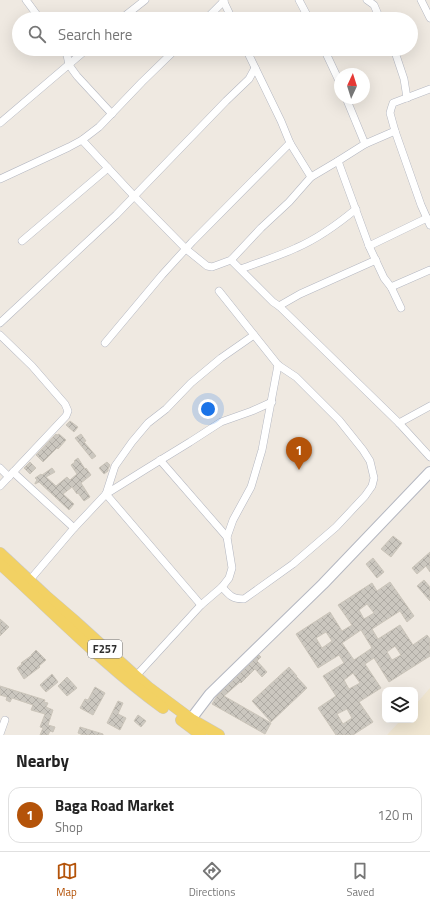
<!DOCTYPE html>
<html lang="en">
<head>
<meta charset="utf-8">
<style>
  :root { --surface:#fff; --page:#f2f2f2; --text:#222; --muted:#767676; --line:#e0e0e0; --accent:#b45309 }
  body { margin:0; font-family:"Titillium Web",sans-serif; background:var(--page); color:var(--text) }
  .controls { position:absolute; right:12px; bottom:12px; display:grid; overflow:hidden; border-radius:8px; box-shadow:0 4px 16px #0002 }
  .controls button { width:36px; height:36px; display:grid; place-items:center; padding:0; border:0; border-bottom:1px solid var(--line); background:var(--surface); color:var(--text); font:20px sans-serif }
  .compass { position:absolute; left:334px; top:68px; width:36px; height:36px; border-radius:50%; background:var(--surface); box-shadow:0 4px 16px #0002; rotate:4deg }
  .you { position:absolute; left:208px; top:409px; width:14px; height:14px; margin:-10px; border:3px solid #fff; border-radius:50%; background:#1a73e8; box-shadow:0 0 0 6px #1a73e833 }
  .badge { display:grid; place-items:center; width:26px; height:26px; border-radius:50%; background:var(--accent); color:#fff; font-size:13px; font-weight:700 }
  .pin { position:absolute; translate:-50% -33px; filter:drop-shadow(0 1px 2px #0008) }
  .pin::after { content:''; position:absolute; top:21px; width:14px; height:12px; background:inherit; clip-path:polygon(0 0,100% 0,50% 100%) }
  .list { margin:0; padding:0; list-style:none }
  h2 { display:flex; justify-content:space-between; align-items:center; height:52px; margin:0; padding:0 16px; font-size:17px }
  h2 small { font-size:13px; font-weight:400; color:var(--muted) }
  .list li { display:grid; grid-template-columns:26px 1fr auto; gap:12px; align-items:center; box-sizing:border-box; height:56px; margin:0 8px 8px; padding:0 8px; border:1px solid var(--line); border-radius:12px }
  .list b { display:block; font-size:15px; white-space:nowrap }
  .list p { margin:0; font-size:13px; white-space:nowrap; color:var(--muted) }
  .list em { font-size:13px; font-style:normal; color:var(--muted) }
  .icon { flex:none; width:22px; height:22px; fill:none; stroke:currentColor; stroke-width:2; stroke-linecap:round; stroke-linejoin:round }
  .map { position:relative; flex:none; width:430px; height:735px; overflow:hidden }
  .search { position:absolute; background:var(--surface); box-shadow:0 4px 16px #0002; left:12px; right:12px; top:12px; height:44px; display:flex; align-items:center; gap:10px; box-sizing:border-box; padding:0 14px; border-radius:22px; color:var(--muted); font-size:15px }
  .sheet { height:116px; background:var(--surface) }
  nav { display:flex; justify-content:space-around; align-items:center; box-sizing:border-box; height:56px; border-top:1px solid var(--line); background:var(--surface); font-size:11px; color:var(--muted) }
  nav a { display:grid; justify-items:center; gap:2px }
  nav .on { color:var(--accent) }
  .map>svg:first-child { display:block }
</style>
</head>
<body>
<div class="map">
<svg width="430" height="735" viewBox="0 0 430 735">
  <defs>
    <pattern id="building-cross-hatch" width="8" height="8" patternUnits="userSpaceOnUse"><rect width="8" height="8" fill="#cbc7bf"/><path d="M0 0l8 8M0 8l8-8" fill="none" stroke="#afaba4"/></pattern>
  </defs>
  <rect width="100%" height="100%" fill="#efe9e1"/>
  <!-- education -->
  <path fill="#f0e6d1" d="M430,688V735H387L401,720H415V705Z"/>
  <!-- building -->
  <g fill="url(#building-cross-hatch)" stroke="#cbc5ba" fill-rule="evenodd">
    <path d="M70,421L78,427L74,432L66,425Z"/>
    <path d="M56,434L57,435L59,434L66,440L58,449L57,448L43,462L36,455Z"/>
    <path d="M81,434L86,441L84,442L96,456L92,459L75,438Z"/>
    <path d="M78,458L85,469L86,468L91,475L81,483L90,497L84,501L78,493L77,494L72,487L63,494L74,504L69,510L39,482L35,484V483L37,480L35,478L41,474L42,475L52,468L55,472L46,477L56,486L67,477L70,480L77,474L71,465L75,462L74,461Z"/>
    <path d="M30,462L36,468L30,474L24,468Z"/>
    <path d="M107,462L110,465L108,469V471L104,474L99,468Z"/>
    <path d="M393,536L402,543L391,557L381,549Z"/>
    <path d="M430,552V572L426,566L417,574L412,568Z"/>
    <path d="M373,558L384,572L377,578L366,564Z"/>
    <path d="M424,580L430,587V601L417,586Z"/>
    <path d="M390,582L414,616L407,622L400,611L372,629L378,639L400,625L413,645L427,635L430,639V656L389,682L374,658L365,664L381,688L359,702L373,722L353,735H336L318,708L336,696L323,676L344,663L339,655L318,668L296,634L330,612L342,631L352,625L338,605L372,583L377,591ZM367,604L374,613L364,619L359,610ZM361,630L372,648L354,660L342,643ZM326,632L332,641L322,648L316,638ZM395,646L401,655L392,660L387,652ZM353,673L360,683L349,689L344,680ZM347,709L352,718L343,724L337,714Z"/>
    <path d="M0,619L9,627L0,636Z"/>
    <path d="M36,650L46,660L39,666L40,667L24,679L17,668L22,664L21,663L32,655H31Z"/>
    <path d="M259,655L261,657L257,661L267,672L262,677L255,669L241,683L240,682L224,696L271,723L265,734L212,704L217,696Z"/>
    <path d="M289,667L297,676H296L307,688L271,722L252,701Z"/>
    <path d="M52,674L58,682L46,692L40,685Z"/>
    <path d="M67,677L77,688L67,696L58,686Z"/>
    <path d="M0,686L45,700L44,702L48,703L46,707L53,710L48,725L55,727L53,732L50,731L48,735H40L43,728L40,727L45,714L31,710L33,705L12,698L10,702L6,700L7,697L0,695Z"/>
    <path d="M95,687L105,693L93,715L80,708L85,699L88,700Z"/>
    <path d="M118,701L123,703L118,714L126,718L120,730L107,723Z"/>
    <path d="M138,715L146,721L141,727L134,721Z"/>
    <path d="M80,727L103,734V735H83L78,733Z"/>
  </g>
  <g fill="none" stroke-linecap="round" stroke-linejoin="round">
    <!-- street casing -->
    <g stroke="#b4b7c1" stroke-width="8">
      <g id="street">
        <path d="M26,0L40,19"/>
        <path d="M223,0L232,19"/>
        <path d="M299,0L309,19"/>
        <path d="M367,0L374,5L380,19"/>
        <path d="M421,0L430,18"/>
        <path d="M121,19L145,0"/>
        <path d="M206,19L224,1"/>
        <path d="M62,49L67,55L69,65L77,76L112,114"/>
        <path d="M246,49L281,121L290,143L311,177"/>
        <path d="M324,49L340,83"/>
        <path d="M394,49L404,79L407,98"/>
        <path d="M430,89L393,103L391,109L390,113L395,131L421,205L430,225"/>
        <path d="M346,98L365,144"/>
        <path d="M0,123L87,49"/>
        <path d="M82,140L134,196L186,249L207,266L212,267L231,260L261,228L289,202L311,177L338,161L365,144L395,131"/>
        <path d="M338,161L369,246L384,278L391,287L401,308"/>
        <path d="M0,179L69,147L82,140L99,127L142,82L176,49"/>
        <path d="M22,241L108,168"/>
        <path d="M369,246L427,218"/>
        <path d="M231,260L273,302L279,306L399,423L430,457"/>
        <path d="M241,269C259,262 279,256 296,248C319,238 338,224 356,209"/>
        <path d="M391,287L430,270"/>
        <path d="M219,291L278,365L296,377L339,420L363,450L370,461L374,478L372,486L365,496L336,527L293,564L244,599C232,599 229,595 222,587"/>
        <path d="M279,306L300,294L376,260"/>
        <path d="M0,323L116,215L226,101L249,79L255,68"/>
        <path d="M0,335L32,366L65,404L68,411L66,416L0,486"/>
        <path d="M105,343L162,275L192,242L290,143"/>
        <path d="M399,423L430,406"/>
        <path d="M0,468L9,477"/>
        <path d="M13,472L74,528"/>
        <path d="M106,494L115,466L132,442L148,423L166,409L191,383L221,358L254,335"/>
        <path d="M106,494L201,605"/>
        <path d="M227,537L233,520L251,487L262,450L278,365"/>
        <path d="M29,581L74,528L106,494L146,469L190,442L221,422L252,411L272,402"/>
        <path d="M136,676L201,605L222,587L229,578L232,568L227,537L160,460"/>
        <path d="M0,734L5,720"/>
      </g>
    </g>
    <!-- secondary casing -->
    <g stroke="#b4b7c1" stroke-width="12">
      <path id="secondary" d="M191,719L210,694L323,584L430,472"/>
    </g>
    <!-- primary casing -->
    <g stroke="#c9c9c9" stroke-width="12">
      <g id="primary">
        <path d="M0,553L46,596L75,621L148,687L191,719L219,735"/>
        <path d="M0,564C53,612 105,666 163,708"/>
        <path d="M181,720L201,735"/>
      </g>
    </g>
    <!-- street -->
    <use href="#street" stroke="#fff" stroke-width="7"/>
    <!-- secondary -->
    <use href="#secondary" stroke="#fff" stroke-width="10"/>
    <!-- primary -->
    <use href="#primary" stroke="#f2d163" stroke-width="11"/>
  </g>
  <g text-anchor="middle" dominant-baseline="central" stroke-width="4" stroke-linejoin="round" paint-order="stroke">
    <!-- shield labels -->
    <rect fill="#fff" stroke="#6d6d6d" stroke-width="1" x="88" y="640" width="34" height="18" rx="3"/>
    <g font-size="11" font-weight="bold" fill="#2e2e2e">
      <text x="105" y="649">F257</text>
    </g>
  </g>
</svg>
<div class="controls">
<button><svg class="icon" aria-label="layers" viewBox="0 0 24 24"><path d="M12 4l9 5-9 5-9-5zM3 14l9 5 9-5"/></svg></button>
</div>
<svg class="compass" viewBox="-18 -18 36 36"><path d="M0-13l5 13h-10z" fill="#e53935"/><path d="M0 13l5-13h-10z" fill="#767676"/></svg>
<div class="you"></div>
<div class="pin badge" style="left:299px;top:470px">1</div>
<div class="search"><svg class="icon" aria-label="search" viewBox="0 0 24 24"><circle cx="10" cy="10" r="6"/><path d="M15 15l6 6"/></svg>Search here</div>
</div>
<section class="sheet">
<h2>Nearby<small></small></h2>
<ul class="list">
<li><span class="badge">1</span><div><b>Baga Road Market</b><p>Shop</p></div><em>120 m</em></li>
</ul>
</section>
<nav>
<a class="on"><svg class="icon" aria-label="map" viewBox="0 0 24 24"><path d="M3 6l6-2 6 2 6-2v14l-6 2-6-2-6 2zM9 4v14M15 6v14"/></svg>Map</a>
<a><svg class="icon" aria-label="directions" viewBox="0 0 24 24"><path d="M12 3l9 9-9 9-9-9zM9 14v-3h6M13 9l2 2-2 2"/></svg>Directions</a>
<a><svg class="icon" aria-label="saved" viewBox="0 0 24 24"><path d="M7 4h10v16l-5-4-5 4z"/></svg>Saved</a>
</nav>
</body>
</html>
